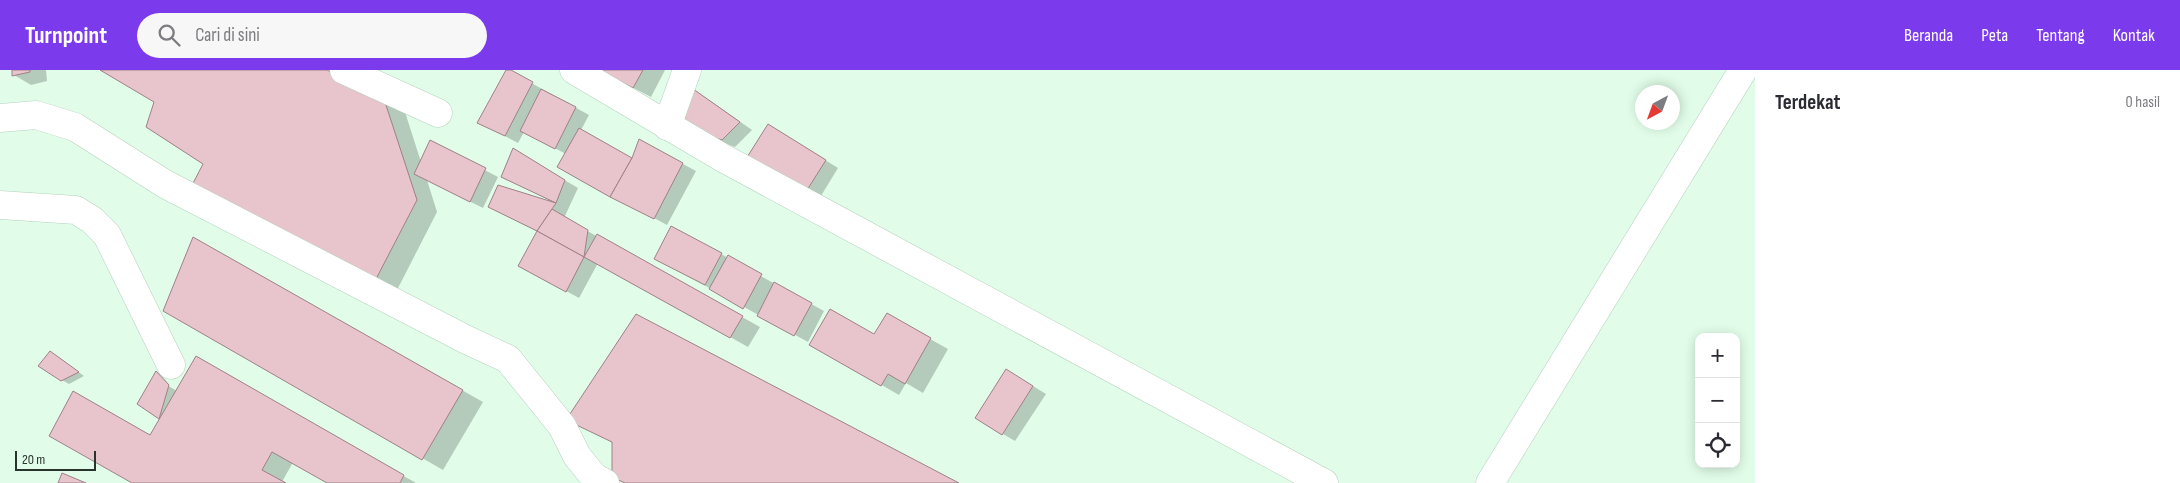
<!DOCTYPE html>
<html lang="id">
<head>
<meta charset="utf-8">
<style>
  :root { --surface:#fff; --page:#f7f7f7; --text:#2b2b33; --muted:#7c7c81; --line:#e1e1e2; --accent:#7c3aed }
  body { margin:0; font-family:"Sofia Sans Condensed",sans-serif; background:var(--page); color:var(--text) }
  .controls { position:absolute; right:15px; bottom:15px; display:grid; overflow:hidden; border-radius:10px; box-shadow:0 2px 12px #0003 }
  .controls button { width:45px; height:45px; display:grid; place-items:center; padding:0; border:0; border-bottom:1px solid var(--line); background:var(--surface); color:var(--text); font:25px sans-serif }
  .compass { position:absolute; left:1635px; top:15px; width:45px; height:45px; border-radius:50%; background:var(--surface); box-shadow:0 2px 12px #0003; rotate:221deg }
  .scale { position:absolute; left:15px; bottom:12px; width:81px; box-sizing:border-box; padding-left:5px; border:2px solid #28332b; border-top:0; font-size:14px; line-height:18px; white-space:nowrap; color:#28332b; -webkit-text-stroke:4px #e1fde9; paint-order:stroke }
  .list { margin:0; padding:0; list-style:none }
  h2 { display:flex; justify-content:space-between; align-items:center; height:65px; margin:0; padding:0 20px; font-size:21px }
  h2 small { font-size:16px; font-weight:400; color:var(--muted) }
  .icon { flex:none; width:28px; height:28px; fill:none; stroke:currentColor; stroke-width:2; stroke-linecap:round; stroke-linejoin:round }
  .map { position:relative; flex:none; width:1755px; height:413px; overflow:hidden }
  header { display:flex; align-items:center; gap:30px; box-sizing:border-box; height:70px; padding:0 25px; background:var(--accent); color:#fff }
  header strong { font-size:24px }
  nav { display:flex; gap:28px; margin-inline-start:auto; font-size:18px }
  .search { width:350px; height:45px; background:var(--page); display:flex; align-items:center; gap:12px; box-sizing:border-box; padding:0 18px; border-radius:28px; color:var(--muted); font-size:19px }
  main { display:flex }
  aside { flex:1; background:var(--surface) }
  .map>svg:first-child { display:block }
</style>
</head>
<body>
<header>
<strong>Turnpoint</strong>
<div class="search"><svg class="icon" aria-label="search" viewBox="0 0 24 24"><circle cx="10" cy="10" r="6"/><path d="M15 15l6 6"/></svg>Cari di sini</div>
<nav><a>Beranda</a><a>Peta</a><a>Tentang</a><a>Kontak</a></nav>
</header>
<main>
<div class="map">
<svg width="1755" height="413" viewBox="0 0 1755 413">
  <rect width="100%" height="100%" fill="#e1fde9"/>
  <!-- shadow -->
  <g fill="#0003" fill-rule="evenodd">
    <path d="M13,0H46L47,11L31,15L14,5Z"/>
    <path d="M103,0H325L405,42L421,92L431,72L498,107L483,138L427,110L437,142L397,220L212,130L204,93L155,32Z"/>
    <path d="M508,0L589,45L581,60L633,90L640,71L696,101L667,155L572,104L566,84L524,62L518,73L491,59Z"/>
    <path d="M599,0H665L651,27Z"/>
    <path d="M687,16L699,23L752,60L735,77L694,63Z"/>
    <path d="M768,55L838,98L816,134Z"/>
    <path d="M513,80L578,118L564,148L760,257L748,277L598,193L579,228L533,203L538,162L503,144L549,130L502,107ZM553,134H555L550,145L548,144Z"/>
    <path d="M194,169L483,332L443,400L164,240Z"/>
    <path d="M721,184L824,241L808,272L669,196Z"/>
    <path d="M887,245L948,279L923,323L906,313L899,325L811,274L875,266Z"/>
    <path d="M57,286L84,306L69,314L62,310Z"/>
    <path d="M196,287L416,413H329L293,392L282,412L283,413H134L151,367L161,349L139,334L157,303L170,314L164,310L163,313L177,321Z"/>
    <path d="M1020,308L1046,324L1015,371L1003,364Z"/>
    <path d="M568,350L956,413H625L613,406V373Z"/>
  </g>
  <!-- building -->
  <g fill="#e8c5cd" stroke="#9f8087">
    <path d="M12,0H30V2L12,6Z"/>
    <path d="M100,0H327L384,29L417,130L376,209L190,119L203,94L146,57L154,32Z"/>
    <path d="M506,0H511L533,12L505,66L477,53Z"/>
    <path d="M598,0H643L633,18Z"/>
    <path d="M686,14L740,52L722,70L680,56Z"/>
    <path d="M541,19L576,37L555,79L520,61Z"/>
    <path d="M768,54L826,90L802,128L744,92Z"/>
    <path d="M579,58L632,88L610,127L557,97Z"/>
    <path d="M639,69L683,93L654,149L610,127L632,88Z"/>
    <path d="M430,70L486,98L470,132L414,104Z"/>
    <path d="M513,78L565,110L556,133L501,107Z"/>
    <path d="M498,115L556,133L537,161L488,137Z"/>
    <path d="M552,139L588,160L584,187L537,161Z"/>
    <path d="M671,156L722,183L705,215L654,189Z"/>
    <path d="M537,161L584,187L566,222L518,196Z"/>
    <path d="M597,164L743,246L730,268L584,187Z"/>
    <path d="M193,167L463,320L422,390L163,241Z"/>
    <path d="M728,185L762,204L743,239L709,219Z"/>
    <path d="M774,212L812,233L794,266L757,246Z"/>
    <path d="M830,239L874,264L887,243L931,268L905,314L888,304L881,316L809,275Z"/>
    <path d="M636,244L959,413H625L612,407V372L566,350Z"/>
    <path d="M50,281L79,302L61,311L38,296Z"/>
    <path d="M196,286L404,405L400,413H327L272,382L262,400L286,413H132L49,366L73,321L150,365Z"/>
    <path d="M1006,299L1033,316L1002,365L975,348Z"/>
    <path d="M156,301L169,315L159,349L137,334Z"/>
    <path d="M62,403L86,413H58Z"/>
  </g>
  <g fill="none" stroke-linecap="round" stroke-linejoin="round">
    <!-- minor casing -->
    <g stroke="#b5d1bd" stroke-width="29">
      <g id="minor">
        <path d="M344,0L438,43"/>
        <path d="M574,0L723,88L1324,413"/>
        <path d="M0,48L36,45L75,57L165,114L465,269L508,289L562,356L577,386L594,407L605,413"/>
        <path d="M667,56L687,0"/>
        <path d="M0,135L76,140L92,150L107,165L171,295"/>
        <path d="M1490,413L1743,0"/>
      </g>
    </g>
    <!-- minor -->
    <use href="#minor" stroke="#fff" stroke-width="28"/>
  </g>
</svg>
<div class="controls">
<button>+</button>
<button>−</button>
<button><svg class="icon" aria-label="locate" viewBox="0 0 24 24"><circle cx="12" cy="12" r="6"/><path d="M12 2v4M12 18v4M2 12h4M18 12h4"/></svg></button>
</div>
<svg class="compass" viewBox="-18 -18 36 36"><path d="M0-13l5 13h-10z" fill="#e53935"/><path d="M0 13l5-13h-10z" fill="#7c7c81"/></svg>
<div class="scale">20 m</div>
</div>
<aside>
<h2>Terdekat<small>0 hasil</small></h2>
<ul class="list">
</ul>
</aside>
</main>
</body>
</html>
